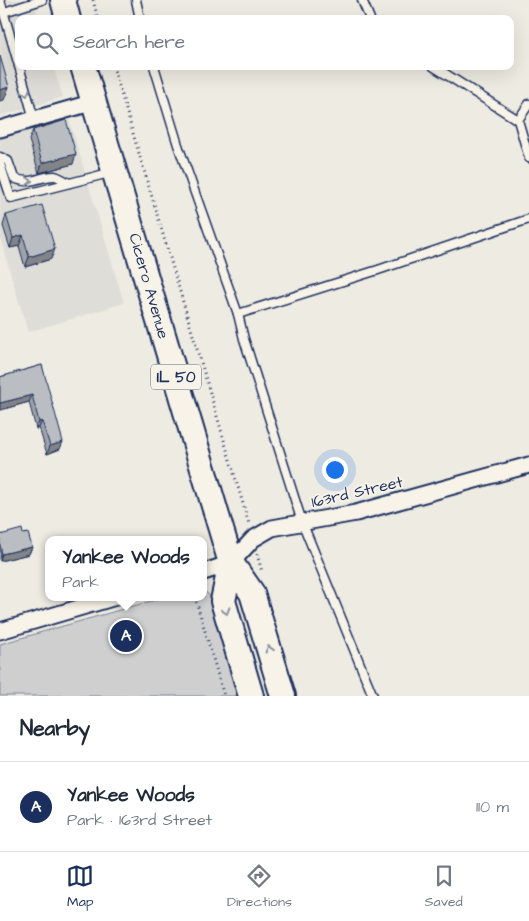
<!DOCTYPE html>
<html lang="en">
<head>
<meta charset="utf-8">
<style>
  :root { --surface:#fff; --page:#f6f6f7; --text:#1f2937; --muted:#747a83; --line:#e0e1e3; --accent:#1b2f5e }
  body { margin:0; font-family:"Architects Daughter",sans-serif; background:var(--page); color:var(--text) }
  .you { position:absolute; left:334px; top:469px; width:18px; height:18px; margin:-12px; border:4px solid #fff; border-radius:50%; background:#1a73e8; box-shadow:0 0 0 8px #1a73e833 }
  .badge { display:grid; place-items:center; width:32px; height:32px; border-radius:50%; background:var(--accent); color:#fff; font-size:16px; font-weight:700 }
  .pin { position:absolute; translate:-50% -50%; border:2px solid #fff; box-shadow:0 1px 5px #0006 }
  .popup { position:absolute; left:45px; top:536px; width:162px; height:65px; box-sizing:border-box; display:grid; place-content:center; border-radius:10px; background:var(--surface); filter:drop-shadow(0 1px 4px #0005); font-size:16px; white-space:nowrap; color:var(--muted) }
  .popup b { font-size:19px; color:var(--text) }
  .popup::after { content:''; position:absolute; left:50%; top:100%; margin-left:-10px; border:10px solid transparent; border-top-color:var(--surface) }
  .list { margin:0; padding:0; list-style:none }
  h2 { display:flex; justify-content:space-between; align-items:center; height:65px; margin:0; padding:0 20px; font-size:21px }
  h2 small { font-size:16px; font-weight:400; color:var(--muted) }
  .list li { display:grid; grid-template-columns:32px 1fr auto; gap:15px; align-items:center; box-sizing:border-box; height:90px; padding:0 20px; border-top:1px solid var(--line) }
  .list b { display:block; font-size:19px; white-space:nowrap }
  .list p { margin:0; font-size:16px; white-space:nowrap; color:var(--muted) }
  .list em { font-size:16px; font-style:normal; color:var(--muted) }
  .icon { flex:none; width:28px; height:28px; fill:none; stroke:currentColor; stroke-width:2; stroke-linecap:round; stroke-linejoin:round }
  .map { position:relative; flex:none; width:529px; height:696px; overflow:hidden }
  .search { position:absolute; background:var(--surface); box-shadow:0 5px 20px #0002; left:15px; right:15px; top:15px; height:55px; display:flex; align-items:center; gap:12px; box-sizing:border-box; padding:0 18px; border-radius:10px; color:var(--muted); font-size:19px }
  .sheet { height:155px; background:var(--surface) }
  nav { display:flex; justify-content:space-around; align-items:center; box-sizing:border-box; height:70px; border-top:1px solid var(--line); background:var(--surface); font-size:14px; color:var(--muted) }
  nav a { display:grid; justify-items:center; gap:2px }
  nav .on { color:var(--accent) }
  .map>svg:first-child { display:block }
</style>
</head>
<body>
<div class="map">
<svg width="529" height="696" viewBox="0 0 529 696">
  <rect width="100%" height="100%" fill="#eeebe2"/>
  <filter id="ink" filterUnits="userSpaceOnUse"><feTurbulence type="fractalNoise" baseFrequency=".02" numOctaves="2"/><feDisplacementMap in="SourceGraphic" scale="10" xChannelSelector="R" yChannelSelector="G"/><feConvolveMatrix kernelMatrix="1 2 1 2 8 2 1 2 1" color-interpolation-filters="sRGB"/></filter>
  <g filter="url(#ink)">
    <!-- built -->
    <g fill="#deddd8">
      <path d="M0,0H33L39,19H19V66H53L63,97L0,116Z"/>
      <path d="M68,116L124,303L28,332L0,238V134Z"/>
    </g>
    <!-- green -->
    <path fill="#cfcfcf" stroke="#757f96" d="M204,590L215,602L243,696H0V644L165,597H204Z"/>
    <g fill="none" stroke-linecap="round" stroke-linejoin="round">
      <!-- service casing -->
      <g stroke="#1b2f5e" stroke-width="11">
        <g id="service">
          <path d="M0,0L19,66"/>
          <path d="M136,0L140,19"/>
          <path d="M362,0L370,19"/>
          <path d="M4,12L42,0"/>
          <path d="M19,66L34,119"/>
          <path d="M154,66L178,145L238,314L244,339L302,522L373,696"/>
          <path d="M433,66L518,120L529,158"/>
          <path d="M518,120L529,104"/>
          <path d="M0,157L8,161L14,178C32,186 38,176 54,176C58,176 65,181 69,183"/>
          <path d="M0,164L11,198L113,172"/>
          <path d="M238,314L378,270L529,219"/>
        </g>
      </g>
      <!-- minor casing -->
      <g stroke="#1b2f5e" stroke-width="19">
        <g id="minor">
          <path d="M0,129L94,102"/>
          <path d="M204,572L231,563L253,539L272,528L356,513L529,465"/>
          <path d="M0,631L116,597"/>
        </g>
      </g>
      <!-- primary casing -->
      <g stroke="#1b2f5e" stroke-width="28">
        <g id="primary">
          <path d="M63,0L68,19"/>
          <path d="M83,66L231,563L252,593L283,696"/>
          <path d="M231,563L223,601L251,696"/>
        </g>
      </g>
      <!-- path -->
      <g stroke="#1b2f5e" stroke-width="3" stroke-dasharray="1 4" stroke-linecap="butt">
        <path d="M93,0L98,19"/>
        <path d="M113,66L249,524"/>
        <path d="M257,554L262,572"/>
        <path d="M195,597L224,696"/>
      </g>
      <!-- service -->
      <use href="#service" stroke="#f7f3e8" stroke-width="8"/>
      <!-- minor -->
      <use href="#minor" stroke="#f7f3e8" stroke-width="15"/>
      <!-- primary -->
      <use href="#primary" stroke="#f7f3e8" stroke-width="24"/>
    </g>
    <!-- wall -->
    <g fill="#a0a3a7" stroke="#1b2f5e">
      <path d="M33,130L73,164L39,173L29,140Z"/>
      <path d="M6,215L51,259L25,267L19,246L10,248L3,226Z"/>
      <path d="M42,365L60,449L47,454L39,428L36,429L29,402L0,410V377Z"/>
      <path d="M23,534L32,547L29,554L0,561V535Z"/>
    </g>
    <!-- shaded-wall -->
    <g fill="#828488" stroke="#1b2f5e">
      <path d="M9,87L4,100L0,101V90Z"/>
      <path d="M76,154L73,164L39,173L42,163Z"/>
      <path d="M23,235L19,246L10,248L13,238Z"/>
      <path d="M55,249L51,259L25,267L29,257Z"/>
      <path d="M32,395L29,402L0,410V403Z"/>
      <path d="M42,421L39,428L36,429L39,422Z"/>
      <path d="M63,442L60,449L47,454L50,446Z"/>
      <path d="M32,547L29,554L0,561L2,554Z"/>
    </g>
    <!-- building -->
    <g fill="#babdc2" stroke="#1b2f5e">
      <path d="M0,56L9,87L0,90Z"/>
      <path d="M66,120L76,154L42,163L33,130Z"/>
      <path d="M42,205L55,249L29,257L23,235L13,238L6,215Z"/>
      <path d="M42,365L63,442L50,446L42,421L39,422L32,395L0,403V377Z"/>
      <path d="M22,529L23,534L28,533L32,547L2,554L0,545V535Z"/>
    </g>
    <!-- one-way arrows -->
    <defs><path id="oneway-chevron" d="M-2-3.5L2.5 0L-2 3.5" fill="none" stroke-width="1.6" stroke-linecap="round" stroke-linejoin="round" transform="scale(1.25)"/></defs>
    <g stroke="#8991a3">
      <use href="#oneway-chevron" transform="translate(26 93) rotate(74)"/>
      <use href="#oneway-chevron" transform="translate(29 181) rotate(-2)"/>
      <use href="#oneway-chevron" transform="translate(226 611) rotate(73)"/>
      <use href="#oneway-chevron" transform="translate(269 649) rotate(-107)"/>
    </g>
  </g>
  <g text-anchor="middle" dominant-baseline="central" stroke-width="4" stroke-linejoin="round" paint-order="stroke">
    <!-- shield labels -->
    <rect fill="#f7f3e8" stroke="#5d6a87" stroke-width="1" x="151" y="364.5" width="50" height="25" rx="4"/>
    <g font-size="15" font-weight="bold" fill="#1b2f5e">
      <text x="176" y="377">IL 50</text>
    </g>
    <!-- street labels -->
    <g font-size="16" fill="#1b2f5e" stroke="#f7f3e8">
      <text transform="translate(149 286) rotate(74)">Cicero Avenue</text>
      <text transform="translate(357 492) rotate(-13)">163rd Street</text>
    </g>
  </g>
</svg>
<div class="you"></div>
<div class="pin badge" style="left:126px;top:636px">A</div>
<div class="popup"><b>Yankee Woods</b>Park</div>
<div class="search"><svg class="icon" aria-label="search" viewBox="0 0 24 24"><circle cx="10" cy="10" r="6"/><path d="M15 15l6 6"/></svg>Search here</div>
</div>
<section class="sheet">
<h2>Nearby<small></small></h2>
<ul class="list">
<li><span class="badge">A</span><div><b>Yankee Woods</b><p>Park · 163rd Street</p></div><em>110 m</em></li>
</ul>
</section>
<nav>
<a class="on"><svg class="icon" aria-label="map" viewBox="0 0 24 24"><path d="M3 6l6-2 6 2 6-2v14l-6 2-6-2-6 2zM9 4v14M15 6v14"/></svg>Map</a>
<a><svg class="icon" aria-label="directions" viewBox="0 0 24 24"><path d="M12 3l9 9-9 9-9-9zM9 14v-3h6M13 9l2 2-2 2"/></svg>Directions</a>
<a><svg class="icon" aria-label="saved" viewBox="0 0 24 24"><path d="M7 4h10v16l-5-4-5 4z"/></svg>Saved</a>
</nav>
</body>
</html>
